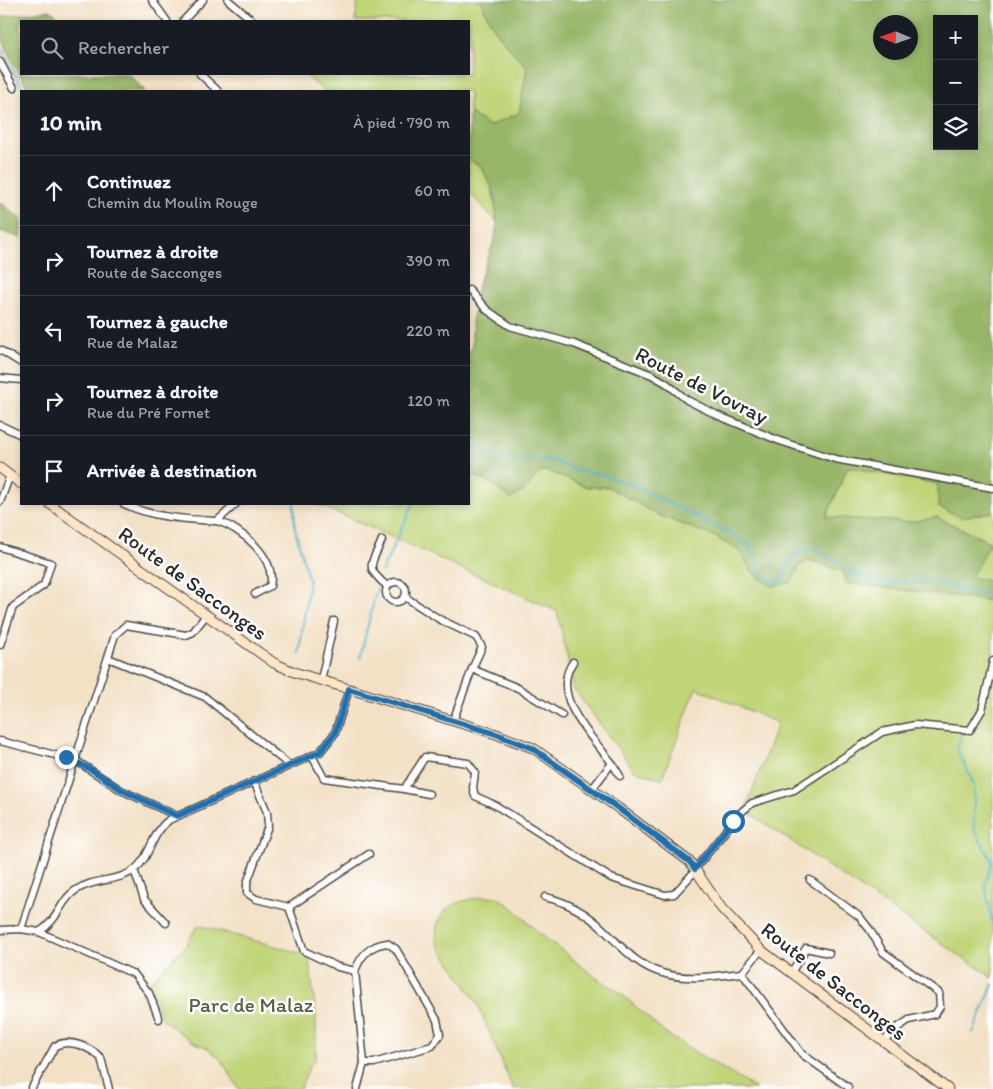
<!DOCTYPE html>
<html lang="fr">
<head>
<meta charset="utf-8">
<style>
  :root { --surface:#171b24; --page:#242831; --text:#f1f3f6; --muted:#9ea1a6; --line:#363941 }
  body { margin:0; font-family:Itim,sans-serif; background:var(--page); color:var(--text) }
  .controls { position:absolute; right:15px; top:15px; display:grid; overflow:hidden; border-radius:0px; box-shadow:0 2px 8px #0003 }
  .controls button { width:45px; height:45px; display:grid; place-items:center; padding:0; border:0; border-bottom:1px solid var(--line); background:var(--surface); color:var(--text); font:25px sans-serif }
  .compass { position:absolute; left:873px; top:15px; width:45px; height:45px; border-radius:50%; background:var(--surface); box-shadow:0 2px 8px #0003; rotate:272deg }
  .stop { position:absolute; width:15px; height:15px; margin:-11px; border:4px solid #1f6fb2; border-radius:50%; background:#fff }
  .stop.end { background:#1f6fb2; border-color:#fff; box-shadow:0 1px 5px #0008 }
  .list { margin:0; padding:0; list-style:none }
  h2 { display:flex; justify-content:space-between; align-items:center; height:65px; margin:0; padding:0 20px; font-size:21px }
  h2 small { font-size:16px; font-weight:400; color:var(--muted) }
  .list li { display:grid; grid-template-columns:32px 1fr auto; gap:15px; align-items:center; box-sizing:border-box; height:70px; padding:0 20px; border-top:1px solid var(--line) }
  .list b { display:block; font-size:19px; white-space:nowrap }
  .list p { margin:0; font-size:16px; white-space:nowrap; color:var(--muted) }
  .list em { font-size:16px; font-style:normal; color:var(--muted) }
  .icon { flex:none; width:28px; height:28px; fill:none; stroke:currentColor; stroke-width:2; stroke-linecap:round; stroke-linejoin:round }
  .map { position:relative; flex:none; width:993px; height:1089px; overflow:hidden }
  .search { position:absolute; background:var(--surface); box-shadow:0 2px 8px #0003; left:20px; top:20px; width:450px; height:55px; display:flex; align-items:center; gap:12px; box-sizing:border-box; padding:0 18px; border-radius:0px; color:var(--muted); font-size:19px }
  .panel { position:absolute; background:var(--surface); box-shadow:0 2px 8px #0003; left:20px; top:90px; width:450px; height:415px; border-radius:0px }
  .map>svg:first-child { display:block }
</style>
</head>
<body>
<div class="map">
<svg width="993" height="1089" viewBox="0 0 993 1089">
  <rect width="100%" height="100%" fill="#fff"/>
  <filter id="ink" filterUnits="userSpaceOnUse"><feTurbulence type="fractalNoise" baseFrequency=".02" numOctaves="2"/><feDisplacementMap in="SourceGraphic" scale="10" xChannelSelector="R" yChannelSelector="G"/><feConvolveMatrix kernelMatrix="1 2 1 2 8 2 1 2 1" color-interpolation-filters="sRGB"/></filter>
  <filter id="wash" filterUnits="userSpaceOnUse"><feTurbulence type="fractalNoise" baseFrequency=".0096" numOctaves="4" result="noise"/><feDisplacementMap in="SourceGraphic" scale="20" xChannelSelector="R" yChannelSelector="G"/><feGaussianBlur stdDeviation="1.12" result="paint"/><feColorMatrix in="noise" values="0 0 0 0 0 0 0 0 0 0 0 0 0 0 0 0 0 1.4 0 .05"/><feComposite in="paint" operator="in"/></filter>
  <g filter="url(#wash)">
    <rect width="100%" height="100%" fill="#f3e1c6"/>
    <!-- green -->
    <g fill="#c0d478" stroke="#768052">
      <path d="M358,0H481C488,25 509,49 527,67L519,113L490,126L469,112V91H324L306,76L312,74H469V21H355Z"/>
      <path d="M469,160C493,171 494,198 497,222L469,192Z"/>
      <path d="M848,467L938,484L961,517L993,512V582L971,577L990,542L937,517L911,522L826,518Z"/>
      <path d="M541,471H548L587,487H608L658,515L716,537L739,551L755,575L792,582L799,567L809,560L844,572L846,583L993,601V978L745,810L778,723L696,688L662,779L634,770L574,689L557,611L317,504H469V473L491,484L511,499L524,491Z"/>
      <path d="M480,897H497L512,907L537,931L599,980L617,990L666,1034L756,1089H513L476,1001L436,942L437,924L445,910L460,902Z"/>
      <path d="M198,925L300,953L309,959L316,1015V1058L310,1065L300,1089H239L222,1061L208,1048L191,1041L162,1019L149,983L185,946Z"/>
    </g>
    <!-- forest -->
    <g fill="#98b668" stroke="#62704a" fill-rule="evenodd">
      <path d="M481,0H993V512L961,517L938,507V484L848,467L826,517L911,522L937,517L990,543L971,577L993,582V601L846,583L844,572L809,560L799,567L792,582L773,587L755,575L739,551L716,537L658,515L608,487H587L548,471H541L524,491L511,499L491,484L469,473V351L472,349V322L478,284L495,238L497,222L494,192L480,165L469,160V112L490,126L519,113L527,67C509,49 488,25 481,0ZM937,19H974V146H937ZM880,22H910V52H880Z"/>
      <path d="M50,10L64,21H21V74H129L145,91H30C16,71 0,43 0,17Z"/>
      <path d="M0,202L19,218L21,216V238L0,231Z"/>
    </g>
    <g fill="none" stroke-linecap="round" stroke-linejoin="round">
      <!-- stream -->
      <g stroke="#49b0c8" stroke-width="2">
        <path d="M0,47L24,91"/>
        <path d="M469,444L504,461L552,460L576,471L599,474L628,483L728,532L750,546L761,573L769,580L780,582L789,563L802,548L817,549L851,572L877,584L896,581L936,582L970,592L993,594"/>
        <path d="M294,504L295,529L309,581L299,654"/>
        <path d="M382,571L413,504"/>
        <path d="M360,658L377,588"/>
        <path d="M967,725L977,706"/>
        <path d="M962,734L957,749L974,784V830L992,861L985,885L993,926"/>
        <path d="M973,1033L993,984"/>
      </g>
    </g>
  </g>
  <g filter="url(#ink)">
    <g fill="none" stroke-linecap="round" stroke-linejoin="round">
      <!-- street casing -->
      <g stroke="#494642" stroke-width="9">
        <g id="street">
          <path d="M152,0L167,21"/>
          <path d="M228,0L253,21"/>
          <path d="M183,21L203,0"/>
          <path d="M0,62L14,88"/>
          <path d="M200,74L218,91"/>
          <path d="M469,290L487,310L510,326L574,344L652,375L666,383L687,400L719,416L780,441L835,459L993,488"/>
          <path d="M0,350L21,363"/>
          <path d="M0,378L21,380"/>
          <path d="M0,425L21,435"/>
          <path d="M0,502L9,478"/>
          <path d="M124,504C154,518 184,519 217,521L236,504"/>
          <path d="M217,521C241,528 277,558 270,586L255,594"/>
          <path d="M382,540C372,565 363,566 387,586"/>
          <path d="M0,547L51,563L44,585L13,607L0,645"/>
          <circle cx="396" cy="592" r="10"/>
          <path d="M405,597L439,619L476,637L482,647L472,669"/>
          <path d="M108,658L205,697L289,765"/>
          <path d="M573,662C549,696 592,737 612,763L592,789"/>
          <path d="M321,680L334,621"/>
          <path d="M453,721L472,669L518,688L562,715"/>
          <path d="M0,741L75,760L121,790L177,816"/>
          <path d="M312,756L324,778L404,789L425,757L468,763L475,772L473,788L475,796L495,805L611,878L665,895L674,894L696,870"/>
          <path d="M612,763L620,776"/>
          <path d="M254,781L267,812L268,826L247,883V893L256,899L289,907"/>
          <path d="M404,789L429,794"/>
          <path d="M695,869L739,814L752,803L794,790L882,732L915,725L970,730L982,710L993,661"/>
          <path d="M134,870L144,899L166,923"/>
          <path d="M810,880L860,917L870,930L883,952L939,993L940,1007L935,1014L909,1020L894,1030L884,1041"/>
          <path d="M545,897C567,902 588,914 604,930C622,947 637,966 662,973C688,981 715,976 742,973L761,950"/>
          <path d="M289,907L304,951L338,967L355,971L364,1063L357,1089"/>
          <path d="M289,907L369,854"/>
          <path d="M21,929L115,635L126,625L186,635L193,632L207,614"/>
          <path d="M0,930L21,929L39,932L134,974L149,993L159,1019"/>
          <path d="M39,932C60,919 59,901 76,890C94,878 118,882 134,870C151,857 151,833 169,820L320,752L335,733L349,689"/>
          <path d="M355,971C361,955 370,945 387,943L396,949L437,1020L440,1035L432,1046L374,1063H364"/>
          <path d="M742,973L802,1054L848,1087"/>
          <path d="M791,973L806,948L829,953"/>
          <path d="M31,1089L55,1046C69,1038 90,1047 101,1058L109,1089"/>
        </g>
      </g>
      <!-- secondary casing -->
      <g stroke="#494642" stroke-width="11">
        <g id="secondary">
          <path d="M0,468L21,484"/>
          <path d="M50,504L274,663L294,672L496,734L533,748L618,808L690,862L722,909L761,950L948,1089"/>
        </g>
      </g>
      <!-- street -->
      <use href="#street" stroke="#fff" stroke-width="6"/>
      <!-- secondary -->
      <use href="#secondary" stroke="#fde5c5" stroke-width="9"/>
    </g>
  </g>
  <g fill="none" stroke-linecap="round" stroke-linejoin="round" filter="url(#ink)">
    <!-- route -->
    <path stroke="#1f6fb2" stroke-width="6" d="M66,757L92,770L122,790L177,816L320,752L335,733L349,689L496,734L532,748L618,808L690,862L695,869L733,821"/>
  </g>
  <g text-anchor="middle" dominant-baseline="central" stroke-width="5" stroke-linejoin="round" paint-order="stroke">
    <!-- street labels -->
    <g font-size="21" fill="#2b2b2b" stroke="#fff">
      <text transform="translate(702 385) rotate(27)">Route de Vovray</text>
      <text transform="translate(193 583) rotate(36)">Route de Sacconges</text>
      <text transform="translate(834 981) rotate(38)">Route de Sacconges</text>
    </g>
    <!-- park labels -->
    <g font-size="21" fill="#585e42" stroke="#fff">
      <text x="251" y="1004">Parc de Malaz</text>
    </g>
  </g>
</svg>
<div class="controls">
<button>+</button>
<button>−</button>
<button><svg class="icon" aria-label="layers" viewBox="0 0 24 24"><path d="M12 4l9 5-9 5-9-5zM3 14l9 5 9-5"/></svg></button>
</div>
<svg class="compass" viewBox="-18 -18 36 36"><path d="M0-13l5 13h-10z" fill="#e53935"/><path d="M0 13l5-13h-10z" fill="#9ea1a6"/></svg>
<div class="stop" style="left:733px;top:821px"></div>
<div class="stop end" style="left:66px;top:757px"></div>
<div class="search"><svg class="icon" aria-label="search" viewBox="0 0 24 24"><circle cx="10" cy="10" r="6"/><path d="M15 15l6 6"/></svg>Rechercher</div>
<section class="panel">
<h2>10 min<small>À pied · 790 m</small></h2>
<ul class="list">
<li><svg class="icon" aria-label="ahead" viewBox="0 0 24 24"><path d="M12 20V5M6 11l6-6 6 6"/></svg><div><b>Continuez</b><p>Chemin du Moulin Rouge</p></div><em>60 m</em></li>
<li><svg class="icon" aria-label="right" viewBox="0 0 24 24"><path d="M7 20v-9h11M14 6l5 5-5 5"/></svg><div><b>Tournez à droite</b><p>Route de Sacconges</p></div><em>390 m</em></li>
<li><svg class="icon" aria-label="left" viewBox="0 0 24 24"><path d="M17 20v-9H6M10 6l-5 5 5 5"/></svg><div><b>Tournez à gauche</b><p>Rue de Malaz</p></div><em>220 m</em></li>
<li><svg class="icon" aria-label="right" viewBox="0 0 24 24"><path d="M7 20v-9h11M14 6l5 5-5 5"/></svg><div><b>Tournez à droite</b><p>Rue du Pré Fornet</p></div><em>120 m</em></li>
<li><svg class="icon" aria-label="arrive" viewBox="0 0 24 24"><path d="M6 21V4h12l-3 4 3 4H6"/></svg><div><b>Arrivée à destination</b></div></li>
</ul>
</section>
</div>
</body>
</html>
